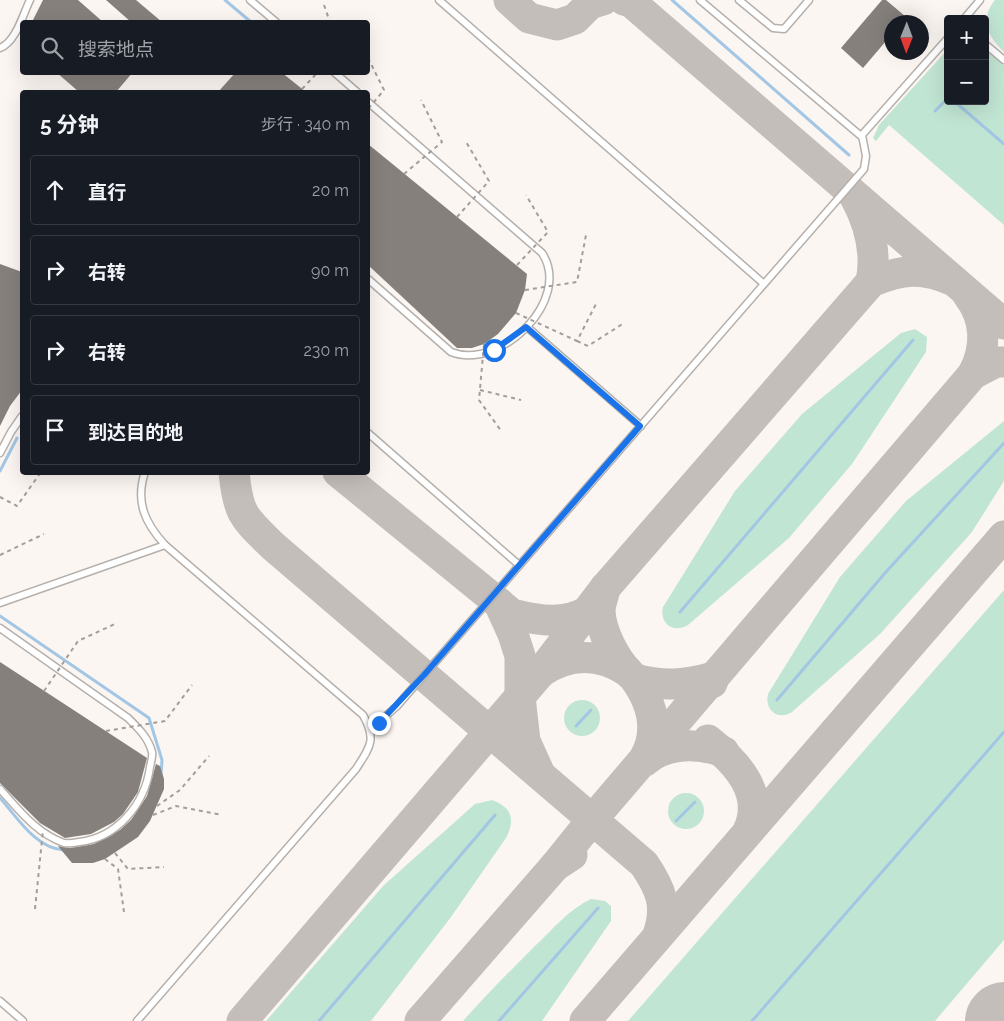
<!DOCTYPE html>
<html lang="zh">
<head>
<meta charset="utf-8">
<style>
  :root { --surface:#171b24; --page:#242831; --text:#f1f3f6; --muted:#9ea1a6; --line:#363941 }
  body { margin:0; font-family:Raleway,"Noto Sans SC",sans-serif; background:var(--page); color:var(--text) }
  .controls { position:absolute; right:15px; top:15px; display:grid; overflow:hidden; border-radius:5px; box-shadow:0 5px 20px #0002 }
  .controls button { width:45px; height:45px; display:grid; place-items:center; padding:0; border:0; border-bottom:1px solid var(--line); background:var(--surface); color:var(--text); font:25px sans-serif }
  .compass { position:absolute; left:884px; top:15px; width:45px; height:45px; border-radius:50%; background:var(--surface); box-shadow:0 5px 20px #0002; rotate:181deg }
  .stop { position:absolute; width:15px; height:15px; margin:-11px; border:4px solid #1a73e8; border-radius:50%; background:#fff }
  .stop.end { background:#1a73e8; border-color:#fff; box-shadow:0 1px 5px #0008 }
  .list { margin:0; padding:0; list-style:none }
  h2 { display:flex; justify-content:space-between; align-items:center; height:65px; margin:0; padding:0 20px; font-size:21px }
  h2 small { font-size:16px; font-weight:400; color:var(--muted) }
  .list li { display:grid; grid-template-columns:32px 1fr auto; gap:15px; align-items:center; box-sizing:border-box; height:70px; margin:0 10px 10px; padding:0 10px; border:1px solid var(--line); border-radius:5px }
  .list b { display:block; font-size:19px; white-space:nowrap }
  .list em { font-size:16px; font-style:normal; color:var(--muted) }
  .icon { flex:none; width:28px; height:28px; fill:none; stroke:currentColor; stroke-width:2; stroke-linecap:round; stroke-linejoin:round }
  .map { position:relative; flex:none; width:1004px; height:1021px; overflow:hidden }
  .search { position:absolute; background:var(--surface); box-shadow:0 5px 20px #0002; left:20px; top:20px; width:350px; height:55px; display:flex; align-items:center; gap:12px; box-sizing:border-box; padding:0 18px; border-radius:5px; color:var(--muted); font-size:19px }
  .panel { position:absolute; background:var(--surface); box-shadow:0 5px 20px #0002; left:20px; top:90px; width:350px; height:385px; border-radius:5px }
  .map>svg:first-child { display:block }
</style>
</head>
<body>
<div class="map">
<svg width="1004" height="1021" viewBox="0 0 1004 1021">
  <rect width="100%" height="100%" fill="#fcf6f2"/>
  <!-- green -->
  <g fill="#c1e5d3">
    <path d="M995,0H1004V52C988,37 979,19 995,0Z"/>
    <path d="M948,49V101H985V49L1004,65V225L889,125L876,141L873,138L879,125Z"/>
    <path d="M915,329L927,337L926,352L852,464L789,538L688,625C673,634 659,623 663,607L735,491L802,414L901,333Z"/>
    <path d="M1004,421V481L972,532L880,634L792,712C778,721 764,710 768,694L840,577L906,501Z"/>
    <path d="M1004,590V940L935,1021H628Z"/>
    <circle cx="582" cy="718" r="18"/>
    <circle cx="686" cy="811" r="18"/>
    <path d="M492,800C513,808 515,820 506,838L451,917L371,1021H266L384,885L475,804Z"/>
    <path d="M591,899L605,901L611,906V921L542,1021H463C486,995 511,970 535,946C553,929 569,909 591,899Z"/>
  </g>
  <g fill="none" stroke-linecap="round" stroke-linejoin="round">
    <!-- stream -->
    <g stroke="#a2c6e3" stroke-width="3">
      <path d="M225,0L251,22"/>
      <path d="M672,0L849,155"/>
      <path d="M954,101L1004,144"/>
      <path d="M935,111L948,98"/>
      <path d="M0,471L17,438"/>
      <path d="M680,612L913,340"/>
      <path d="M0,616L149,718L162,760L161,775"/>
      <path d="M777,700L885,573L1004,443"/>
      <path d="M576,726L591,710"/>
      <path d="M0,798C17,817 36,849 64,850"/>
      <path d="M676,821L695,802"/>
      <path d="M319,1021L495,815"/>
      <path d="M499,1021L598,908"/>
      <path d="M752,1021L1004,732"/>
    </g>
    <!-- taxiway -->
    <g stroke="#c3beba" stroke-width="31">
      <path d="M509,0L529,18L557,25L575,19L590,4L603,0"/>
      <path d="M624,0L631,2L1004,324"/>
      <path d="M855,197C869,223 877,253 871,282"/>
      <path d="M968,295C987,320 987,347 973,374"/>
      <path d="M234,472C238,515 244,518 274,547L644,864C661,889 668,906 658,935"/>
      <path d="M338,472L512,614C540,621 565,625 590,610"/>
      <path d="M605,588C604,595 600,604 600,611C601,632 615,659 630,674"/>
      <path d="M499,603L513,634L520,656V697L525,741L539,772"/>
      <path d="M541,672L605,588L871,282C903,269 921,267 954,281"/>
      <path d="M635,679C652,703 660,730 645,757"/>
      <path d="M635,679C663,687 686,685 714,677L712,683"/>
      <path d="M708,740C736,762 766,793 748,831"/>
      <path d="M645,761C667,742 698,743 724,752"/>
      <path d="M555,866L592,820L973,374L996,362H1004"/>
      <path d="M242,1021L541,672C570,653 598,653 627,671"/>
      <path d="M420,1021L555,866L572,855"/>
      <path d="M585,1021L1004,536"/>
    </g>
    <!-- runway -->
    <path stroke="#c3beba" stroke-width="76" d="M1003,1021L1004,1020"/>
  </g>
  <!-- building -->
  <g fill="#85807c">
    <path d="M43,0H78L103,22H32Z"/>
    <path d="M106,0H136L162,22H131Z"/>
    <path d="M882,0H886L906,17L902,22H892V34L863,68L841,48Z"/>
    <path d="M56,72H133L116,92H79Z"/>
    <path d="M236,72H281L306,92H218Z"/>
    <path d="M368,144L527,274L525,290L516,313L498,334L484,344L472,348H457L368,265Z"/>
    <path d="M0,264L22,272V390L10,406L0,426Z"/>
    <path d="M0,662L147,758L138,792L123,814L114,822L91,834L65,838L40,823L0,783Z"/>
    <path d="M156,764L160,766L164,779V789L150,821L138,837L105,859L93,863H72L58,846L70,848L94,844L120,830L131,820L147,796Z"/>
  </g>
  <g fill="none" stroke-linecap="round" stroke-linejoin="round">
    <!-- service casing -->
    <g stroke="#b6b0ac" stroke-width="9">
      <g id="service">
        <path d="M250,0L276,22"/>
        <path d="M439,0L763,283"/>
        <path d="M700,0L861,136L948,38"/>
        <path d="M739,0L773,28L784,29L809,0"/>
        <path d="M964,19L980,0"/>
        <path d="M985,44L1004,60"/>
        <path d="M0,48C16,42 23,14 30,0"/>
        <path d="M334,72L357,92"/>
        <path d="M368,102L542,253C573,300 500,371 451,352L368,279"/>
        <path d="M527,327L641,426"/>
        <path d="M368,433L519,565"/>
        <path d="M0,453L11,432L22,416"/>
        <path d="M0,603L165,545"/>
        <path d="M0,628L128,718C138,728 148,737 152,752C153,756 151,762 150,767C145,804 117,838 79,842C74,843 69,844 64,843C36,833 19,810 0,789"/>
        <path d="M371,729L397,706L424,675L864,169L866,156L862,135"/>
        <path d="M0,1001L23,1021"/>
        <path d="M137,1021L356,769C370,747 377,740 363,715L165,545C145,523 135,502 145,472"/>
      </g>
    </g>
    <!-- path -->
    <g stroke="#a29e9b" stroke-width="2" stroke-dasharray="4 4" stroke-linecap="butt">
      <path d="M324,5L330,22"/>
      <path d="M302,89L318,72"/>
      <path d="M577,341L588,346L624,323"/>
      <path d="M480,390L521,400"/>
      <path d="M0,497L17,506L41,472"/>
      <path d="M0,555L44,534"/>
      <path d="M157,806L180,790L209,756"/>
      <path d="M153,815L176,806L222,815"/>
      <path d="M115,853L128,869L164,867"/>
      <path d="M105,859L118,869L124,912"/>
    </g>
    <!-- service -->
    <use href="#service" stroke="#fff" stroke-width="6"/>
    <!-- path-bridge -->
    <g stroke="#a29e9b" stroke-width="2" stroke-dasharray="4 4" stroke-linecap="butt">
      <path d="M368,58L384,90L368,109"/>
      <path d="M404,174L442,142L421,100"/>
      <path d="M457,217L489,181L465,140"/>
      <path d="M517,265L548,232L526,195"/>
      <path d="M525,290L577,282L586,235"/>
      <path d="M516,313L577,341L597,302"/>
      <path d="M484,344L479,400L502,432"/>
      <path d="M44,691L78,641L117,623"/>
      <path d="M106,731L165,721L192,685"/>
      <path d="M35,909L43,830"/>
    </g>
  </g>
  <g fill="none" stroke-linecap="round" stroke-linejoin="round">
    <!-- route -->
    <path stroke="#1a73e8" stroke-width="6" d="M379,723L424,675L640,426L526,327L494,350"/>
  </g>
</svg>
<div class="controls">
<button>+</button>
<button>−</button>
</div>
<svg class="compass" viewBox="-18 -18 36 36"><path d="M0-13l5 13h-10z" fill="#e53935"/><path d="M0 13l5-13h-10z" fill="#9ea1a6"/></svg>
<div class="stop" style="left:494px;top:350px"></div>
<div class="stop end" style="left:379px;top:723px"></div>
<div class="search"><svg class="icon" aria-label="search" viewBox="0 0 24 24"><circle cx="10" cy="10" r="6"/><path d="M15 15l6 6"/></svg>搜索地点</div>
<section class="panel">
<h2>5 分钟<small>步行 · 340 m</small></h2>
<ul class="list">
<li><svg class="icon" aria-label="ahead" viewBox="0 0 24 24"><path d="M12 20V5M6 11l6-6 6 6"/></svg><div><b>直行</b></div><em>20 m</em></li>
<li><svg class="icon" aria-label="right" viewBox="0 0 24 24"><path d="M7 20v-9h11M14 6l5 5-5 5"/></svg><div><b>右转</b></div><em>90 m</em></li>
<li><svg class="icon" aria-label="right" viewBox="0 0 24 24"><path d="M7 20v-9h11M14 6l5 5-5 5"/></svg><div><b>右转</b></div><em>230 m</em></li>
<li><svg class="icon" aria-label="arrive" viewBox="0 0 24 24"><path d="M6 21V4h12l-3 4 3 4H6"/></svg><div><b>到达目的地</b></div></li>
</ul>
</section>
</div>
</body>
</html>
